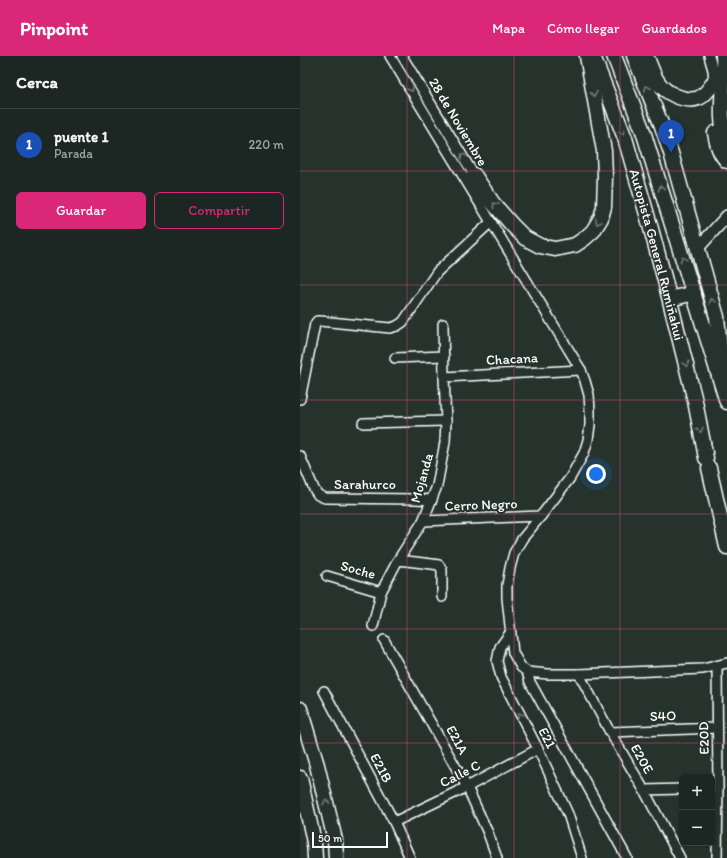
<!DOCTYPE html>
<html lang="es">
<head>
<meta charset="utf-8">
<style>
  :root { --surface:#1c2622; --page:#252e2a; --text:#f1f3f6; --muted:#a0a5a5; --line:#3a4340; --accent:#db2777 }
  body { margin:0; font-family:Itim,sans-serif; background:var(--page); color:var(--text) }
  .controls { position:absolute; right:12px; bottom:12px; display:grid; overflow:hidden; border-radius:6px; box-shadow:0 1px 3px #0004 }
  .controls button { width:36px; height:36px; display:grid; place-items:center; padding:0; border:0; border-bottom:1px solid var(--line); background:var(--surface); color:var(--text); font:20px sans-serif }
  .scale { position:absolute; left:12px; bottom:10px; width:76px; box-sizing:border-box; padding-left:4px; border:2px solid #fff; border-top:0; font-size:11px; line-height:14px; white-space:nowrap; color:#fff; -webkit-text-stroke:3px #26332d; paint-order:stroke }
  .you { position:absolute; left:296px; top:418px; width:14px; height:14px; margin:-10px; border:3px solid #fff; border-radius:50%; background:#1a73e8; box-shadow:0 0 0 6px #1a73e833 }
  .badge { display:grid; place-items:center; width:26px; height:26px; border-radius:50%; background:var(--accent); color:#fff; font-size:13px; font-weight:700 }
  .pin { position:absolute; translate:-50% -33px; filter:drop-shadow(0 1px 2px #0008) }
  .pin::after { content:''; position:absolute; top:21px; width:14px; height:12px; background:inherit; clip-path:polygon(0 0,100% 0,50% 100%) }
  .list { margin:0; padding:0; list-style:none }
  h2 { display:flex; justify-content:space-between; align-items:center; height:52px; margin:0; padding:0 16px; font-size:17px }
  h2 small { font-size:13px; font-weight:400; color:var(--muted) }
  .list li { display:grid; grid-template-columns:26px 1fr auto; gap:12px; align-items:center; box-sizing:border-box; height:72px; padding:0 16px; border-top:1px solid var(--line) }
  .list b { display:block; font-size:15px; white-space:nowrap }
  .list p { margin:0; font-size:13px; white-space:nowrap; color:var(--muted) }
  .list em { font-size:13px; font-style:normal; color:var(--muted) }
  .actions { display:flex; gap:8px; padding:12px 16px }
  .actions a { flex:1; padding:9px 0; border:1px solid var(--accent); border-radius:6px; text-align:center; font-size:14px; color:var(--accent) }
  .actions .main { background:var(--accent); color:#fff }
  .map { position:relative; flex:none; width:427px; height:802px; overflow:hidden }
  header { display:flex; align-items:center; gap:24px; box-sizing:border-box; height:56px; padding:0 20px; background:var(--accent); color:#fff }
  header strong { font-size:19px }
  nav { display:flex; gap:22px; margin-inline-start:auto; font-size:14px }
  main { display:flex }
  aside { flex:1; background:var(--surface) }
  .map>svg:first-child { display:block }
</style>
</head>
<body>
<header>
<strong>Pinpoint</strong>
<nav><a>Mapa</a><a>Cómo llegar</a><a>Guardados</a></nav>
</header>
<main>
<aside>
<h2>Cerca<small></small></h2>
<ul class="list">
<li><span class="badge" style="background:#1a4fb4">1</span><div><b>puente 1</b><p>Parada</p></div><em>220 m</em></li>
</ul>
<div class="actions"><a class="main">Guardar</a><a>Compartir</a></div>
</aside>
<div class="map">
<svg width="427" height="802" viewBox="0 0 427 802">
  <rect width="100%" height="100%" fill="#26332d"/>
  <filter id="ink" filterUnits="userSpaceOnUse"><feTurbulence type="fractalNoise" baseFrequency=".025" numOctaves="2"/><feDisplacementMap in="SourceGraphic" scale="8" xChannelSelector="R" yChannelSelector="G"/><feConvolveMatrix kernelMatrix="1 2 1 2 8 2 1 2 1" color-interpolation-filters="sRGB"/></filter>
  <g filter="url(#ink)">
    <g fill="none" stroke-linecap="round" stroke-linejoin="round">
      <!-- minor casing -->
      <g stroke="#fff" stroke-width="12">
        <g id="minor">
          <path d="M90,0L281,314L285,325L289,339L290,354V369L288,384L284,397L270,422L241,460L222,483L214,497L210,512L207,529V542L213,597L221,611L227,616L248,618H279L403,613L427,607"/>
          <path d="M102,0L174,119L175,123"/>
          <path d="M409,0L413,14L414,26"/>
          <path d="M95,302L144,300"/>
          <path d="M144,321L281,314"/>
          <path d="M0,343L15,268L17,265H20L90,272L97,270L103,266L137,216L191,166"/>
          <path d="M63,367L146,365"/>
          <path d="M0,400L14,433L18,439L25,442L115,443L132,444"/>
          <path d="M123,465L241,460"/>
          <path d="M98,504L132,508L139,509L142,514V541"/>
          <path d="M27,520L81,536"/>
          <path d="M73,570L81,536L98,504L123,465L137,430L145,386L146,365L144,321L143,268"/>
          <path d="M210,577L200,591L197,605L201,621L238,693L268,758L282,802"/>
          <path d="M84,584L167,731L188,777L197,802"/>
          <path d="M417,610L418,732L417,802"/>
          <path d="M227,616L230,626L327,802"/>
          <path d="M279,618L310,676L344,734L380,802"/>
          <path d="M24,635L94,766L110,802"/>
          <path d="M310,676L417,672"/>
          <path d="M344,734L382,733"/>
          <path d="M94,766L167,731L238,693"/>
        </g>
      </g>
      <!-- tertiary casing -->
      <g stroke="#fff" stroke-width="14">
        <path id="tertiary" d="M397,193L427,160"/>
      </g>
      <!-- primary casing -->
      <g stroke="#fff" stroke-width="17">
        <g id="primary">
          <path d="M334,0L362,70L371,97L417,261L423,322"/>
          <path d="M346,0C350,8 353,19 358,26C365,37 385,47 399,42C405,39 410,32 414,26"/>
          <path d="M423,0C425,26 417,64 427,88"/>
          <path d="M415,77C417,88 419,97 427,105"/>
        </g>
      </g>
      <!-- trunk casing -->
      <g stroke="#fff" stroke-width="17">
        <g id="trunk">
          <path id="s1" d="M293,0L325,82L350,169L364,221L395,345L406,402"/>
          <path d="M314,0L343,75L427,346"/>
          <path d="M174,119L192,146L213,170L225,182L240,190L255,193L275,189L284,183L293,175L301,162L304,151L305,121L304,95L287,0"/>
          <path d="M370,243L394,237"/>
          <path d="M409,412L427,491"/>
          <path d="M0,653L17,709L35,784L36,802"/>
          <path d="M0,722L14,786L15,802"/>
        </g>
      </g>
      <!-- minor -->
      <use href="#minor" stroke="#26332d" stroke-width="9"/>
      <!-- tertiary -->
      <use href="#tertiary" stroke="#26332d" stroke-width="11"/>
      <!-- primary -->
      <use href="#primary" stroke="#26332d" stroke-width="14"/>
      <!-- trunk -->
      <use href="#trunk" stroke="#26332d" stroke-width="14"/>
    </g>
    <!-- one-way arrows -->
    <defs><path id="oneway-chevron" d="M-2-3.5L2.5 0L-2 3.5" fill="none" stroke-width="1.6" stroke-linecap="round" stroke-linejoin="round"/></defs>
    <g stroke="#727a76">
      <use href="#oneway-chevron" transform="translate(347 32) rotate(-112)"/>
      <use href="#oneway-chevron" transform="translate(111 33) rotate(59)"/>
      <use href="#oneway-chevron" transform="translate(294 38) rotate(80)"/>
      <use href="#oneway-chevron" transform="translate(322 76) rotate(69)"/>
      <use href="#oneway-chevron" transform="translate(163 100) rotate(-121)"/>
      <use href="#oneway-chevron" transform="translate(361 132) rotate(-108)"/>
      <use href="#oneway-chevron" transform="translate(195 149) rotate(-129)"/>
      <use href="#oneway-chevron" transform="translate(298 166) rotate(118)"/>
      <use href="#oneway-chevron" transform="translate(383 203) rotate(-107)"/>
      <use href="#oneway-chevron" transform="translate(412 245) rotate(-106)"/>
      <use href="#oneway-chevron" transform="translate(386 308) rotate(76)"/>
      <use href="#oneway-chevron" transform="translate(400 374) rotate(78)"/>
      <use href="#oneway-chevron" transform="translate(220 659) rotate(-118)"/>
      <use href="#oneway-chevron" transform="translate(26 746) rotate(-103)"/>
    </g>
  </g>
  <!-- grid -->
  <path fill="none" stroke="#ce467c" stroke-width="1" stroke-opacity="0.55" d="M107,0V802M214,0V802M320,0V802M0,115H427M0,229H427M0,344H427M0,458H427M0,573H427M0,687H427"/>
  <g text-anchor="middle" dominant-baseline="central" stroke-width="4" stroke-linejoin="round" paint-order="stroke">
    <!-- street labels -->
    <g font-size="14" fill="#fff" stroke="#26332d">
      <text transform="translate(158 66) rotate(59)">28 de Noviembre</text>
      <text stroke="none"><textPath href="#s1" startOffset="209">Autopista General Rumiñahui</textPath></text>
      <text transform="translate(212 303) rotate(-3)">Chacana</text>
      <text transform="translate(122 422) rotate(-74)">Mojanda</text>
      <text x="65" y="428">Sarahurco</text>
      <text transform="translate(181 449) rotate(-2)">Cerro Negro</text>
      <text transform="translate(58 514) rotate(16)">Soche</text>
      <text transform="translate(363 660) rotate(-2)">S4O</text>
      <text transform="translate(247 682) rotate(63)">E21</text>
      <text transform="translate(404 682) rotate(-91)">E20D</text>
      <text transform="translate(157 684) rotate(61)">E21A</text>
      <text transform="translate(342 703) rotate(60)">E20E</text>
      <text transform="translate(81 712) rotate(62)">E21B</text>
      <text transform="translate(160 718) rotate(-27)">Calle C</text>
    </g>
  </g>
</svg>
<div class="controls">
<button>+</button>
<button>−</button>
</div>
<div class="scale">50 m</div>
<div class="you"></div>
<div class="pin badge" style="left:371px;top:97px;background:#1a4fb4">1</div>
</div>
</main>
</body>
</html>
